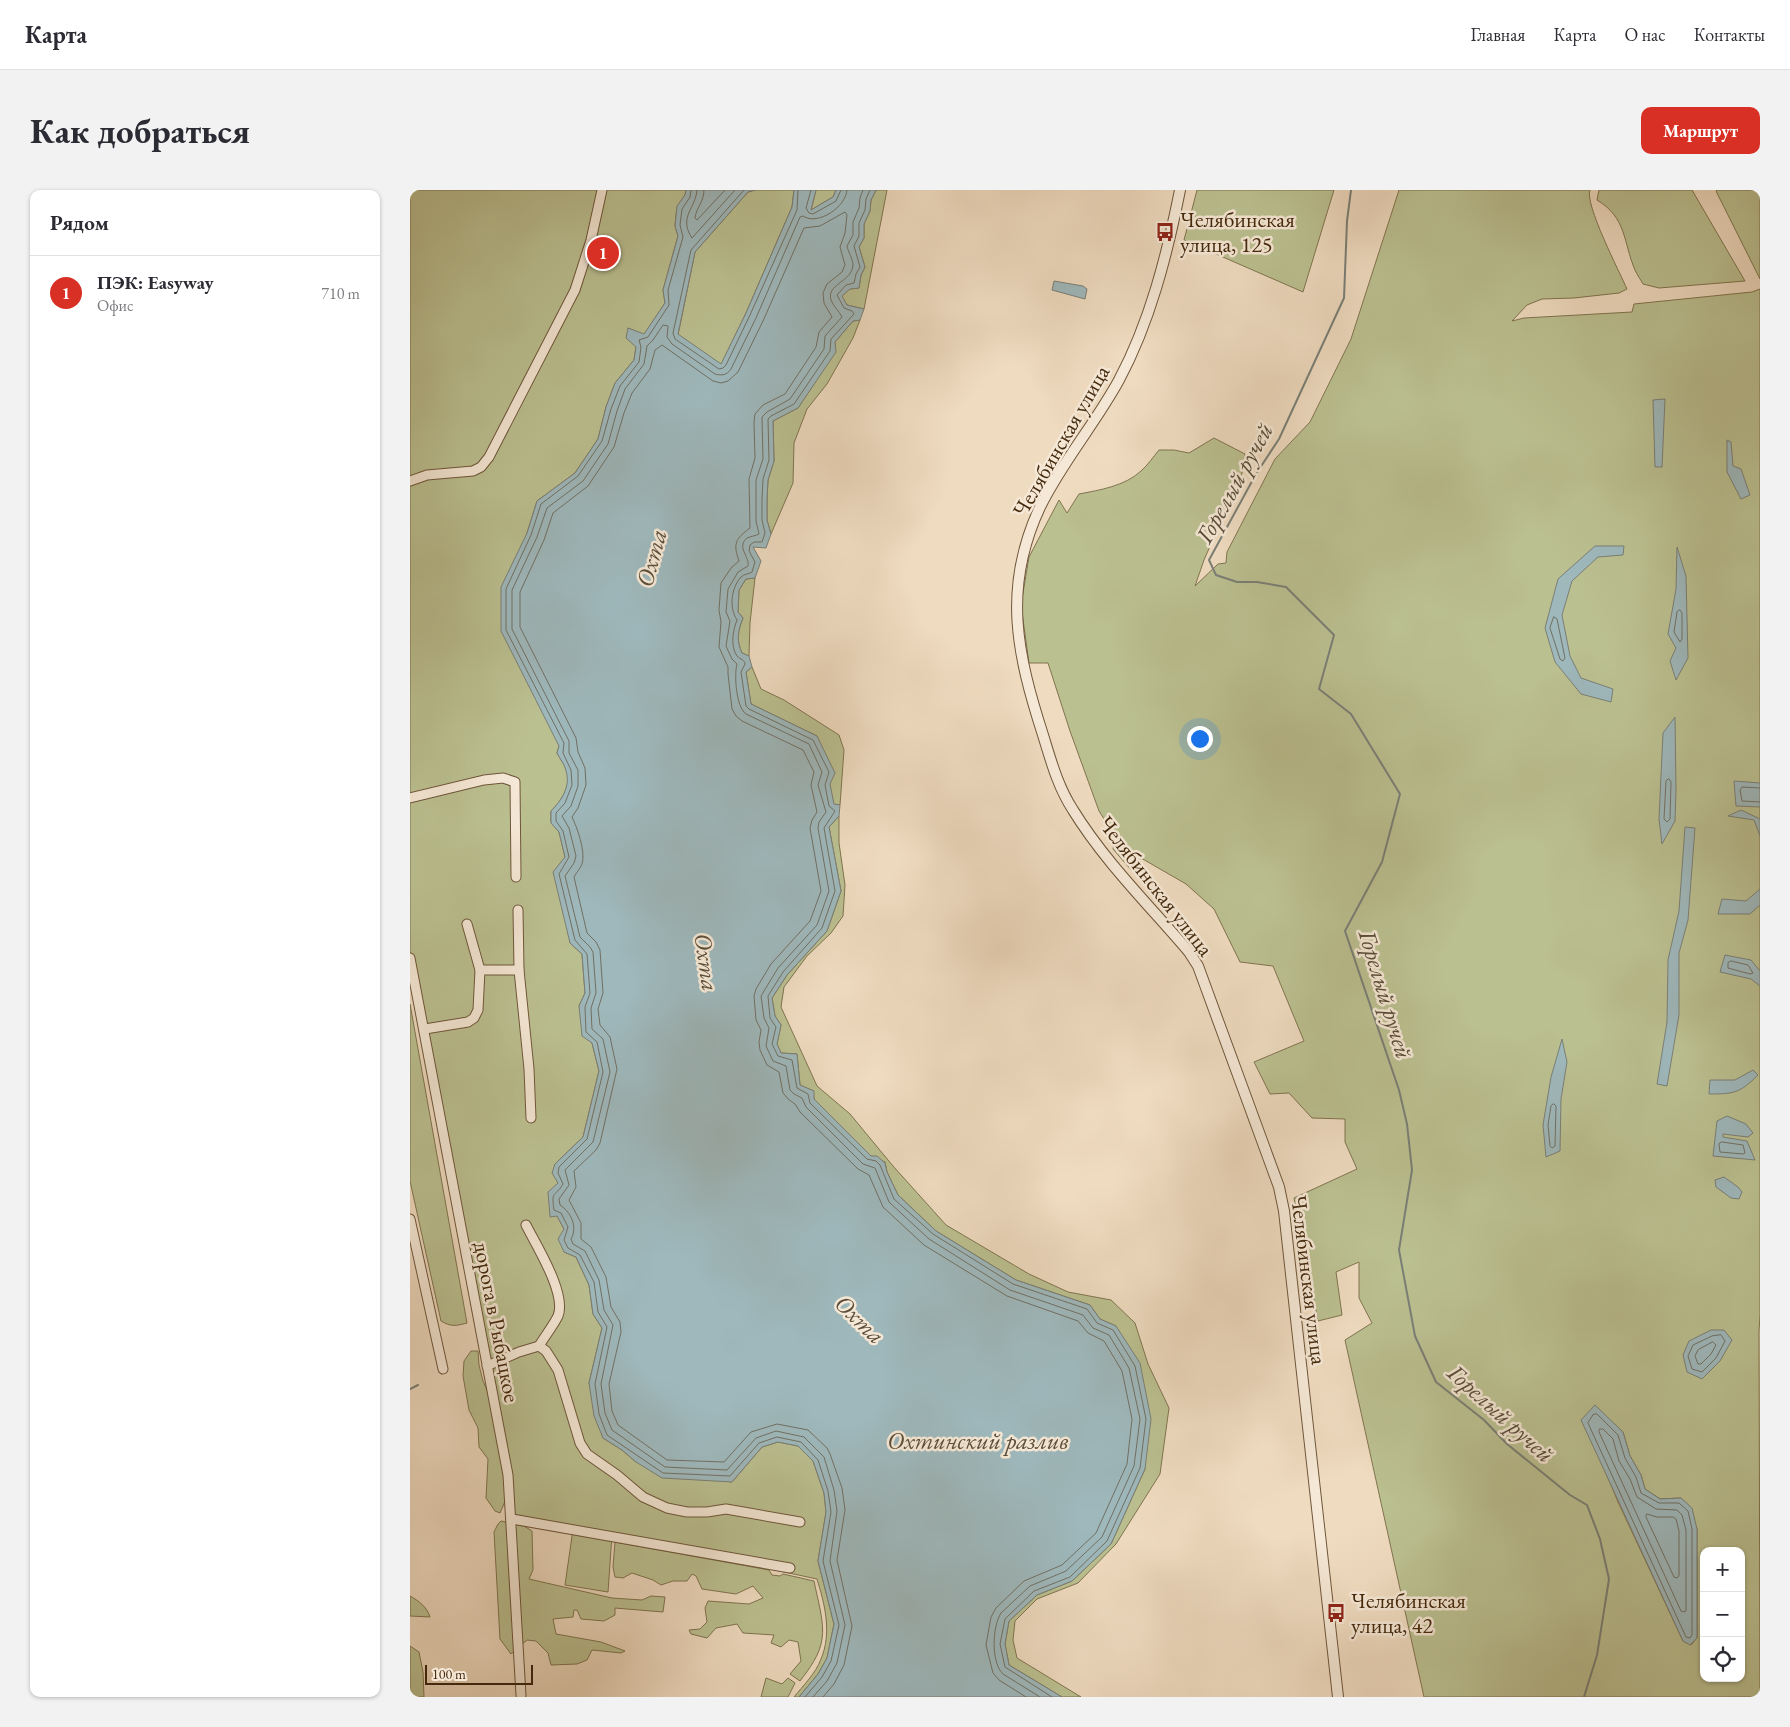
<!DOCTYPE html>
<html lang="ru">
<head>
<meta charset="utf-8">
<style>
  :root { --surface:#fff; --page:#f2f2f3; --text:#2b2b33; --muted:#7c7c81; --line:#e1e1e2; --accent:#d93025 }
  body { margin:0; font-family:"EB Garamond",serif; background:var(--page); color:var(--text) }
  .controls { position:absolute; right:15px; bottom:15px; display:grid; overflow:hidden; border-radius:10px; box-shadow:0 1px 4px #0004 }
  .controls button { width:45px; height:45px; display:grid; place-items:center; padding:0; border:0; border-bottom:1px solid var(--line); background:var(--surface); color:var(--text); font:25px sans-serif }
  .scale { position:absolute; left:15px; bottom:12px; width:108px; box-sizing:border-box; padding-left:5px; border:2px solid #44290d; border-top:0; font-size:14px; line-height:18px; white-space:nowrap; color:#44290d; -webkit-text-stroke:4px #f5e8d6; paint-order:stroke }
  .you { position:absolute; left:789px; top:548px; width:18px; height:18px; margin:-12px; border:4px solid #fff; border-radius:50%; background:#1a73e8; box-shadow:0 0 0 8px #1a73e833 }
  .badge { display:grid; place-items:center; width:32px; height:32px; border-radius:50%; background:var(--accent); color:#fff; font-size:16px; font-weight:700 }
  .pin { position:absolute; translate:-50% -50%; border:2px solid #fff; box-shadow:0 1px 5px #0006 }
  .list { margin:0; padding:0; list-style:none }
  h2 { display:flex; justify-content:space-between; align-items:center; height:65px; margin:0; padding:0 20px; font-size:21px }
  h2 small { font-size:16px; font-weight:400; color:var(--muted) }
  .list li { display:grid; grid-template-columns:32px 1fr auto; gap:15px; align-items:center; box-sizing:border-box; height:75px; padding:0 20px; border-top:1px solid var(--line) }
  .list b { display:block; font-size:19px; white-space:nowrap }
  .list p { margin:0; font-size:16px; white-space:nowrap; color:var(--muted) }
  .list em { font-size:16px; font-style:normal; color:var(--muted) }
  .icon { flex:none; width:28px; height:28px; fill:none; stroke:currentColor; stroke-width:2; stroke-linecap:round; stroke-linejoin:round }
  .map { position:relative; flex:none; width:1350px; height:1507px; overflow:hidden; border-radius:10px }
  header { display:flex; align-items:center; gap:30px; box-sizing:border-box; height:70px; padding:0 25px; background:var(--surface); border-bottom:1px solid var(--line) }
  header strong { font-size:24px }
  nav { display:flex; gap:28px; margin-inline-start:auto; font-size:18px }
  .intro { display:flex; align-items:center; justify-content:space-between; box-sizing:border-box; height:120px; padding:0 30px }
  h1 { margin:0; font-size:35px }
  .button { padding:12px 22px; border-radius:10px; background:var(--accent); color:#fff; font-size:18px; font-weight:700 }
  main { display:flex; gap:30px; padding:0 30px }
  aside { flex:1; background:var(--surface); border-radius:10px; box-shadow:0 1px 4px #0004 }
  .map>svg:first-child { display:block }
</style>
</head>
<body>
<header>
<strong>Карта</strong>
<nav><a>Главная</a><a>Карта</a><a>О нас</a><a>Контакты</a></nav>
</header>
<div class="intro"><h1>Как добраться</h1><a class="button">Маршрут</a></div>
<main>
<aside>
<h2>Рядом<small></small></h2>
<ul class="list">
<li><span class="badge">1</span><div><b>ПЭК: Easyway</b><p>Офис</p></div><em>710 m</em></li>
</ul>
</aside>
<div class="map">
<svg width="1350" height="1507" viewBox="0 0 1350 1507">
  <rect width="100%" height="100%" fill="#efdbc0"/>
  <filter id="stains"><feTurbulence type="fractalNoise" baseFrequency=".004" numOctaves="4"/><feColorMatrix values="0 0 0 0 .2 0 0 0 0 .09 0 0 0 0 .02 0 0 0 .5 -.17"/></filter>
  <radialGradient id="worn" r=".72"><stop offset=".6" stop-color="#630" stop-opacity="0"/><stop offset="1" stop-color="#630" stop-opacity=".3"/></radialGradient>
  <!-- green -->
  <g fill="#bbc091" stroke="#80744f" fill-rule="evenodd">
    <path d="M0,0H276L275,5L267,17L265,36L268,46L253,100L255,113L234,145L218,138L226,157L224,170L205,193L196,217L188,249L165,283L127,311L117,343L149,556L147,563C150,569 155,575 157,581C161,597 151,611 141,621V632L149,642L155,667L160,753L172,764L175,803L169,816L182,853L189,881L173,947L145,974L148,993L147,1026L154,1039V1062L166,1067L179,1095L183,1124L192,1138L179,1193L193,1248L212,1260L226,1272L322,1292L352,1257L368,1252L388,1256L403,1271L414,1303L416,1322L408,1371L424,1434L417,1468L408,1484L389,1507H384C393,1496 406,1483 411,1469C422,1443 415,1415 407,1389L202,1345L198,1402L155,1395L163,1339L103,1326L0,773Z"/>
    <path d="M345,0H384L382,17L336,123L311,175L268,145L285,62L338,2Z"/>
    <path d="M406,0H426L423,7L401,20Z"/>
    <path d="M466,0H477L454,119L437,115L431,106L440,99L449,98L451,85L455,77L449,57L454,48V34L460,21L461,10Z"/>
    <path d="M787,0H924L893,102L774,50Z"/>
    <path d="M989,0H1180C1174,13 1210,83 1217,99L1209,103L1164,108L1132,109L1117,115L1102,131L1114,128L1222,122L1224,114L1342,102L1350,99V1124L1349,1142L1350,1507H1014L935,1150L962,1133L949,1108V1072L926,1082L932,1125L908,1131L884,1008L947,979L935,952V929L902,928L879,903L860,904L844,872L894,851L863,776L830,772L804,719L776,694L731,668L722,681L703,659L705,646L689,621L660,541L638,473H619L611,415L619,367L649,310L657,323L669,304C690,300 715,296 731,281C738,275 743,267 749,260H764L779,263L804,248L835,264L832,283L794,370L785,396L808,374L816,373L817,362L865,269L900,232L941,149ZM1213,1242L1220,1266L1231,1285L1235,1299L1250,1309L1271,1308L1287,1339V1448L1281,1455L1273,1451L1208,1312L1195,1280ZM1294,1361H1331V1488H1294Z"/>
    <path d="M1189,0H1282L1335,91L1249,98L1233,94C1231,90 1227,85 1225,80C1213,52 1217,28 1187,10Z"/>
    <path d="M1307,0H1350V89L1306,1Z"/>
    <path d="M450,130L443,148L417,194L397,219L384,253L383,293L361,344L357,330V309L358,290L364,271L363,231L388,218L425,162V152L443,131Z"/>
    <path d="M345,388L340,433L339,466L332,463C326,451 328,440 333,428L328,422L329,400L336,389Z"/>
    <path d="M342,477L351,499L374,510L429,545L434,560L430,615H424L407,546L341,514L336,482Z"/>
    <path d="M429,626V653L435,695L433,726L421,743L397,766L374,797L371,817L407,896L440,924L483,976L536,1035L619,1084L658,1102L701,1110L725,1133L738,1174L759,1218L750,1284L706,1354L668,1393L627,1409L605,1431L603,1450L607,1468L671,1507H652L599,1475L595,1454L599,1431L627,1405L662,1391L701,1354L735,1279L706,1136L690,1129L680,1115L606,1090L526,1041L488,1005L477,982L475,972L461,966L404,909L403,901L390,895L387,864L371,863L367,854L371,835L365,826L362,808L377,785L417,741L431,701L419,637Z"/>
    <path d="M0,814L57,1133C46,1136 41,1137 31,1131L0,991Z"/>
    <path d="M61,1161H68L69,1175L73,1191L79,1205L95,1285L96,1309L90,1323L85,1321L76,1308L78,1269L69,1257L68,1238L59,1220L53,1186L54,1171Z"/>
    <path d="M91,1331L114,1336L122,1341L123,1380L119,1389L202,1408L232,1410L241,1406L255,1407L253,1422L205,1418V1425L194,1431L171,1429L167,1420H164L163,1427L143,1429L146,1444L191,1452L215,1461L211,1463L182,1460L177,1470L167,1474L141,1475L138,1463L126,1451L117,1450L101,1464L90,1449L84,1342L88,1334Z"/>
    <path d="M205,1352L359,1380L362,1385L370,1386L373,1384L404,1391C407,1407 415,1433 412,1449C410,1465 399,1479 390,1491L380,1484L391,1471L388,1452L379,1450L371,1457L361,1453L364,1445L333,1443L327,1434L306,1438L297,1448L281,1444L279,1440L290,1439L297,1432L295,1418L298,1411L339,1414L353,1408L343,1396L326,1404L292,1399L286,1386L282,1384L277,1391H263L251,1395L243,1390L222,1383L213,1388L205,1387L203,1377Z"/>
    <path d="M0,1406C9,1411 17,1417 20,1427L0,1426Z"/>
    <path d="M0,1456L9,1462L13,1482L14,1507H0Z"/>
    <path d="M356,1488L372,1494L378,1488L385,1493L378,1507H351Z"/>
  </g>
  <!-- water -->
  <g fill="#9eb8bc" stroke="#7a7f76">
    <path d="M276,0H345L338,2L285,62L268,144L311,174L336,123L382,17L384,0H406L401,20L423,7L426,0H466L461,10L460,21L454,34V48L449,57L455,77L451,85L449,98L440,99L432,106L437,115L454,119L450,130L443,131L425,152L426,162L388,218L363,231L364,271L358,290L357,309V330L361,344L356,358L343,357L351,371L345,388L336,389L329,400L328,422L333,428C328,440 326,451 332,463L339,466L342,477L336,482L341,514L407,546L425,583L420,594L424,614L430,615L429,626L419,637L431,701L417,741L377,785L362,808L365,826L371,835L367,854L371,863L387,864L390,895L404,901V909L461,966H467L475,973L477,982L488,1005L526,1041L606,1090L680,1115L690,1129L706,1136L730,1173L741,1229L735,1279L701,1354L662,1391L627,1405L599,1431L595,1454L599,1475L652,1507H389L408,1484L417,1468L424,1434L408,1371L416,1322L414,1303L403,1271L388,1256L368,1252L352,1257L322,1292L252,1288L226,1272L212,1260L193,1248L184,1226L179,1193L192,1138L183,1124L179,1095L166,1067L154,1062L148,1049L154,1039L147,1026L140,1027L138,1002L148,993L142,983L145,974L173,947L189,881L182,853L172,846L169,816L175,803L172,764L160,753L143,682L155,667L149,642L141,633V621C151,611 161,597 156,581C155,575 150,569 147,563L149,556L91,441V397L117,343L127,311L165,283L188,249L196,217L205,193L224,170L226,157L216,148L218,138L234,144L255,113L253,100L268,46L265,36L267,16L275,5Z"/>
    <path d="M644,91L673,96L677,99L675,109L642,100Z"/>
    <path d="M1255,209L1252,277H1245L1243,210Z"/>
    <path d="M1317,250L1321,252L1323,276L1331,279L1340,305L1331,309L1317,282Z"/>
    <path d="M1185,356H1214L1213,365L1188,367L1162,391L1152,425L1160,466L1171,488L1203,499L1201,512L1171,504L1145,472L1135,438L1148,389Z"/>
    <path d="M1267,357L1276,386L1278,468L1266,490L1260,471L1266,458L1258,444L1266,399Z"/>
    <path d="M1265,527L1266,600L1265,631L1252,654L1249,629L1253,543Z"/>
    <path d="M1324,591L1350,593V617L1326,616Z"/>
    <path d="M1331,620L1350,629V646L1344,630L1318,626Z"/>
    <path d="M1275,637L1285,638L1278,730L1269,763V825L1257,896L1247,894L1257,832L1258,770L1269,721Z"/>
    <path d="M1350,699V715L1340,724H1308L1312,709L1336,711Z"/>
    <path d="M1315,765L1341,770L1350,781V796L1341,789L1310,782Z"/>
    <path d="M1152,849L1157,872L1151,909L1150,961L1136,967L1133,935L1141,887Z"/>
    <path d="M1343,880L1348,885C1330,903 1324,904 1299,904L1300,890H1325Z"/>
    <path d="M1317,926L1336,934L1343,943L1338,947L1313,944V947L1337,951L1345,970L1303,966L1307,931Z"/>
    <path d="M1314,987L1328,997L1332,1002L1329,1009L1321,1008L1306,997L1305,990Z"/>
    <path d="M1301,1140H1314L1322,1150L1310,1171L1292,1189L1277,1182L1273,1165L1279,1151Z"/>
    <path d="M1185,1215L1213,1242L1220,1266L1231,1285L1235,1299L1250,1309L1271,1308L1282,1318L1287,1339V1448L1280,1455L1273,1451L1171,1230Z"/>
  </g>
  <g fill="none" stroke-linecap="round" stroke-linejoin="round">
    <!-- shore -->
    <g stroke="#717064" stroke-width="1">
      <path d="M281,0L280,7L272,19L270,35L273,47L258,100L259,115L238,147L229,150L231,157L229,172L210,196L201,219L192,251L168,286L131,314L121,345L96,399V440L154,553L153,563L161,580L162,595L155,613L146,623V631L153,641L159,667L149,684L165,750L177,764L180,803L175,817L176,842L187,852L193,882L177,949L149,977L148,983L153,994C145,1008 141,999 144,1020L151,1023L158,1037L154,1050L158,1058L170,1065L184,1092L188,1122L197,1137L185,1194L189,1224L197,1245L253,1283L320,1286L349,1253L367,1247L391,1252L408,1270L418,1301L421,1322L413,1371L429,1435L421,1471L412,1487L395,1507"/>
      <path d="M287,0C286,18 268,27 282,48L325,0"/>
      <path d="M294,0C294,12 286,18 285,28L287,30L315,0"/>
      <path d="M334,0L281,60L263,143L265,149L309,179L313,178L316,175L340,125L387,20L388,0"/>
      <path d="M401,0L396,18L399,23L403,24L426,11L431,0"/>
      <path d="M453,0L450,8L449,18L443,32V45L437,56C438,62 443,69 443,75C442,92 416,94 421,110C423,116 429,121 432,127L415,146L414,159L380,209L357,222L352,227L353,269L346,290V331L349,344C346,346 341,346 337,348C326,357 340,367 338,376L328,382L318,399L316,422L320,431L316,456L322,469L327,474C324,485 326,517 336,524L399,554L412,582L408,595L416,622L409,632L408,638L419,701L407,735L368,778L351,806L354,828L359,838L356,856L363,871L376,876L380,900L384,904L392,908L396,917L453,974L465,978L479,1012L519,1049L600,1100L673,1125L683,1138L699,1145L719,1178L730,1229L724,1276L692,1347L656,1381L620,1396L591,1423C582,1437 581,1473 593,1484L630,1507"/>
      <path d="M460,0L456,9L455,20L449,33V46L444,56L450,77L446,84L444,93L436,95L427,105L434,118L442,121L444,124L421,149L420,161L384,214L361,226L358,229L359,270L353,289L352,309V330L355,343L352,352H344L340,355L339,361L345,372L342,382C339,384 334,384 331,387C321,398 319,418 327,430C323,440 320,456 327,466C331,470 334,469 335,474L331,482L336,516L339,519L403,550L419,582L415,595L419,616L425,621L414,638L425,701L412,738L373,782L358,806L360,828L366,837L362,854L368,866L382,870L387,898L398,904L400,913L457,969L466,971L470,975L484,1009L523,1044L603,1094L677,1119L687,1133L703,1140L725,1176L736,1229L730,1278L697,1351L660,1387L624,1401L595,1429L590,1454L595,1477L642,1507"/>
      <path d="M1270,420L1272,423V449L1270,452L1264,442L1267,422Z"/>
      <path d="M1144,427L1147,429L1155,468L1153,471L1150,469L1140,438Z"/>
      <path d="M1259,589L1261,592L1260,629L1257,632L1254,629L1256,591Z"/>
      <path d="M1350,598L1332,597L1330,600L1332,611L1350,612"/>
      <path d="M1321,771L1338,775L1343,783L1340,784L1318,778V773Z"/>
      <path d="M1144,914L1146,916L1145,956L1142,958L1140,956L1138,935L1141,916Z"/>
      <path d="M1312,952L1333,955L1335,963L1333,964L1310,962L1309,954Z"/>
      <path d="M1311,1145L1315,1151L1306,1168L1292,1182L1282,1179L1278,1166L1283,1155L1302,1146Z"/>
      <path d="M1303,1152L1306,1155L1301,1164L1291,1174H1288L1285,1166L1288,1160Z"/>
      <path d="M1184,1224H1187L1208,1245L1215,1268L1226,1287L1231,1303L1249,1313H1269L1278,1321L1282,1339V1445L1280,1448L1276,1447L1178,1233Z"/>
      <path d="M1190,1239H1193L1203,1249L1209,1271L1220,1289L1227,1307L1246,1319L1267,1320L1272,1325L1276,1340V1420L1275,1422L1271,1421L1189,1242Z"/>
      <path d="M1237,1324L1247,1327H1263L1266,1329L1269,1341V1386L1267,1388L1264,1387L1236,1327Z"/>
      <path d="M403,1507L417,1491L427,1473L435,1435L420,1371L427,1321L424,1300L414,1267L394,1247L366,1241L346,1248L317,1280L255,1277L202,1240L195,1223L191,1194L203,1135L194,1120L189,1090L175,1061L163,1054L161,1049C168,1037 161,1022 150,1015L149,1009L159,995L155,980L183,952L200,882L193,849L182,839L181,818L186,803L183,762L180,757L170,747L155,686L164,673L166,666L159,638L152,626L161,616L168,596V580L159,563V551L102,439V400L127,347L137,318L173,291L198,254L207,221L215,199L234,174L237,156L243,150L253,135L258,136L257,147L262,154L305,184C312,186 317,185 321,179L346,128L390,27L393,26C408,36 436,17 437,0"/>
      <path d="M413,1507L424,1494L434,1475L442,1436L427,1370L435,1320L432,1298L420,1264L417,1258L398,1240L367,1234L341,1242L314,1272L257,1270L208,1235L202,1221L199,1194L211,1142L210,1132L201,1117L196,1087L181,1057L171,1049V1033L159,1010L166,997L164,981L186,960L190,953L207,879L200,847L190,835L188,819L193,803L190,760L186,752L177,743L164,687C166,683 170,679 172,674C176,662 167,637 162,627L168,618L176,595L175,578L168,562L166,548L110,437V402L134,350L143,323L178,296L204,257L214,223L222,203L240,179L245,160L252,155L303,191L311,193L318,191L328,182L353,131L394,38L410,36L435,22L437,25L435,43L430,57L435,75L432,82L417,94L413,103L414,113L422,127L409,142L406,157L375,204L353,215L345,224L344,232L345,268L339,289L340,338C325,349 323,354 329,371L321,378L311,393L309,420L311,432L309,457L318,477V484L322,519L326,526L332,531L393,560L404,582L401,595L407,622L402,630L400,638L411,701L400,731L361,774L346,799L344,806L346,830L351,840L349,852L350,860L357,875L369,882L373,903L378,909L385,914L390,922L448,979L459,985L473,1017L514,1055L597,1106L668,1131L678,1143L694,1151L712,1181L722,1229L717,1274L686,1343L652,1375L614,1391L586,1418L581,1427L576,1455L583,1483L589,1490L616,1507"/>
    </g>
    <!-- stream -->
    <g stroke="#7a7f76" stroke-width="2">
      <path d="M941,0L937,31L934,108L869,249L846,284L799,370L806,385L827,392H847L876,397L924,445L909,499L941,524L990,604L972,672L935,741L989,900L997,934L1002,980L989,1060L1005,1146L1026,1192L1074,1230L1097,1254L1160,1305L1177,1315L1190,1349L1199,1389L1187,1465L1174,1507"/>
      <path d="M0,1199L8,1195"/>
    </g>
    <!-- minor casing -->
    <g stroke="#6f563a" stroke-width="11">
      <g id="minor">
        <path d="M0,291L17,285L63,281L71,277L79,267L165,100L181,50L192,0"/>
        <path d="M0,608L74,590L93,588L105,592L106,687"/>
        <path d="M108,720L109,780L119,879L121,928"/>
        <path d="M0,768L98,1285L111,1505"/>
        <path d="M70,780H109"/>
        <path d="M15,839L58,832L64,828L68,820L70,780L57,734"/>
        <path d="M0,1029L33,1179"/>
        <path d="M116,1035C126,1055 157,1104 148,1126C143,1136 135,1146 129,1156L136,1161L148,1180L170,1253L177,1264L207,1285L233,1307L257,1318L277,1322H297L316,1319L390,1332"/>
        <path d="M77,1176L109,1162L129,1156"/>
        <path d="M102,1329L380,1378"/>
      </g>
    </g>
    <!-- tertiary casing -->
    <g stroke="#6f563a" stroke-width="12">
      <path id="tertiary" d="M770,0C757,65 740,132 709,190C685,234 652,272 630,317C592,398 607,464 633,545C641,571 648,597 663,620C695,672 740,716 779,762L788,776L869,997L874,1021L928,1507"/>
    </g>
    <!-- minor -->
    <use href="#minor" stroke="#f5e8d6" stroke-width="9"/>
    <!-- tertiary -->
    <use href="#tertiary" stroke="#f5e8d6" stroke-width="10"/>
  </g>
  <!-- icons -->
  <defs>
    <g id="bus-bare" transform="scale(1.5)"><path d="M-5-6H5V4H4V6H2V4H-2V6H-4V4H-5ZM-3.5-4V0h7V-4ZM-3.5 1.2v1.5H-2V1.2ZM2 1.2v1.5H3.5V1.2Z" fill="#8f2418" stroke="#f5e8d6" stroke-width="2.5" paint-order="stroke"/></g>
  </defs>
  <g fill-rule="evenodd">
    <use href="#bus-bare" x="755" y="42"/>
    <use href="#bus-bare" x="926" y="1423"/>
  </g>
  <g text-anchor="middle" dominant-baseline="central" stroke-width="5" stroke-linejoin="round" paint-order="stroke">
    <!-- poi labels -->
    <g font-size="22" fill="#44290d" stroke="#f5e8d6" text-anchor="start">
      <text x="770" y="29">Челябинская<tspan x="770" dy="25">улица, 125</tspan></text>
      <text x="941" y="1410">Челябинская<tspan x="941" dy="25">улица, 42</tspan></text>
    </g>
    <!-- street labels -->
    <g font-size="22" fill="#44290d" stroke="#f5e8d6">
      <text transform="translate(651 251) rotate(-60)">Челябинская улица</text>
      <text transform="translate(746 696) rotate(52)">Челябинская улица</text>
      <text transform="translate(899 1090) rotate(83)">Челябинская улица</text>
      <text transform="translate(87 1132) rotate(79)">дорога в Рыбацкое</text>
    </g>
    <!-- water labels -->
    <g font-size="24" font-style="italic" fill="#5a4d39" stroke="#f5e8d6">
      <text transform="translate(824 293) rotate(-61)">Горелый ручей</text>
      <text transform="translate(241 368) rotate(-75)">Охта</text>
      <text transform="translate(297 772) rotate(82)">Охта</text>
      <text transform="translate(976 804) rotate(73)">Горелый ручей</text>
      <text transform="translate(450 1129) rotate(44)">Охта</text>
      <text transform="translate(1091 1223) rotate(42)">Горелый ручей</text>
      <text x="568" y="1250">Охтинский разлив</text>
    </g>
  </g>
  <rect width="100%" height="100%" filter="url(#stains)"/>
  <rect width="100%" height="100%" fill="url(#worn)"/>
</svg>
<div class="controls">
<button>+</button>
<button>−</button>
<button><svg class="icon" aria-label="locate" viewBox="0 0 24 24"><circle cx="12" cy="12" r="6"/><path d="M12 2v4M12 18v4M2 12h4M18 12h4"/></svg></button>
</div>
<div class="scale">100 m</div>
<div class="you"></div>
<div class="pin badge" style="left:193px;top:63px">1</div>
</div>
</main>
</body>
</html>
